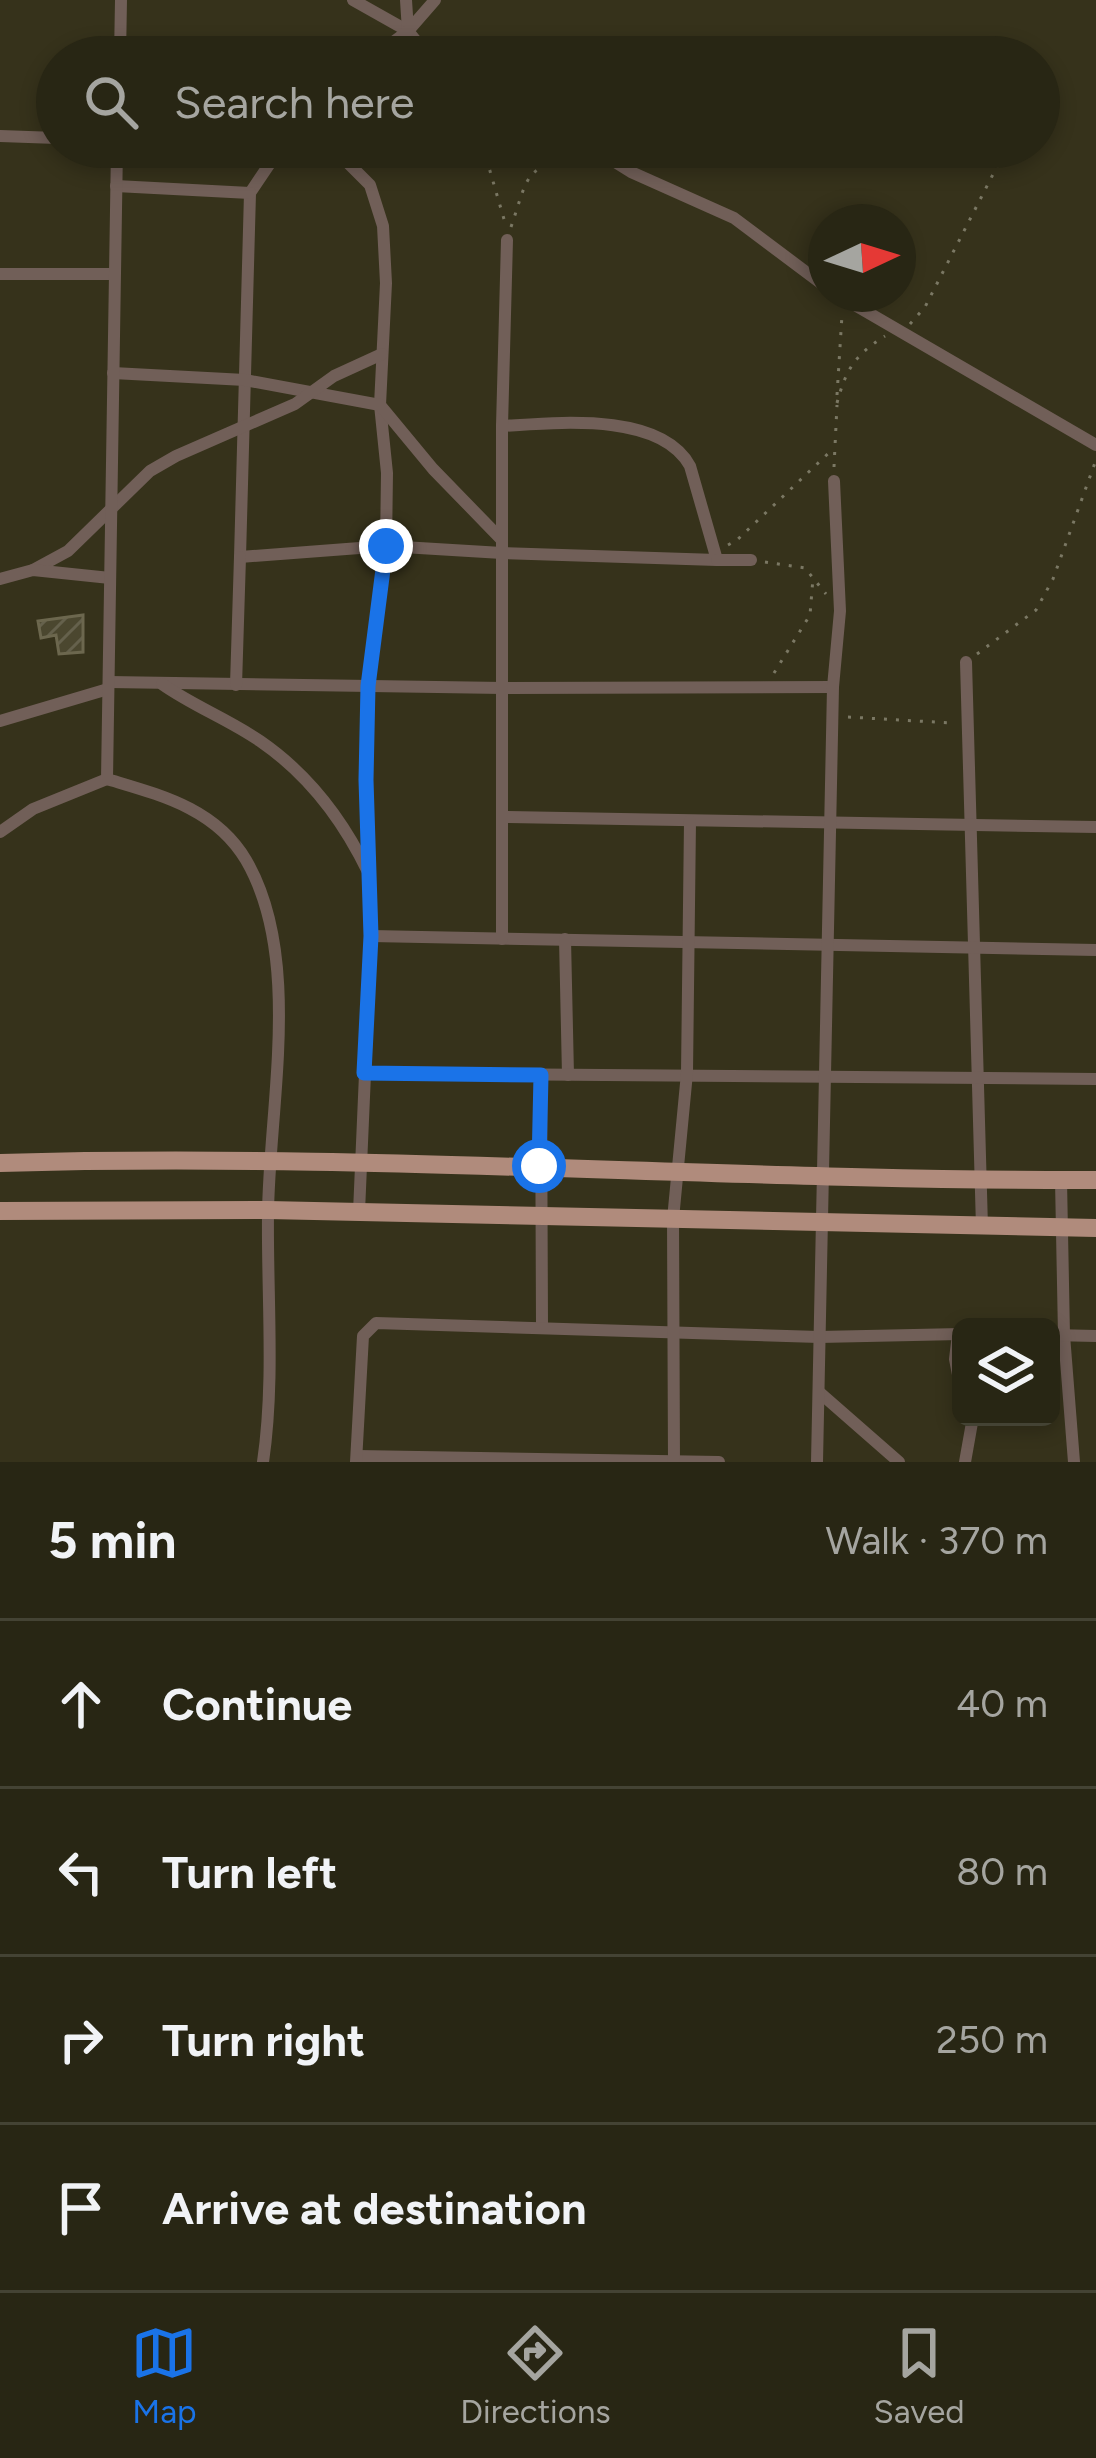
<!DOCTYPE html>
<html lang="en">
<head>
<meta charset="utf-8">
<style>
  :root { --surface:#282614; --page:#343222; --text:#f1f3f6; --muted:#a5a5a0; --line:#444334; --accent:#1a73e8 }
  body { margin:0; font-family:Figtree,sans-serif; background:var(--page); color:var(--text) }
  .controls { position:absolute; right:36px; bottom:36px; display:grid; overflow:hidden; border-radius:18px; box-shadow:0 6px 18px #0003 }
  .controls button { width:108px; height:108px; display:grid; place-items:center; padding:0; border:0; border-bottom:3px solid var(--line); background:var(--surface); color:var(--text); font:60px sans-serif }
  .compass { position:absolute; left:808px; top:204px; width:108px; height:108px; border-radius:50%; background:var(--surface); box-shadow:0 6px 18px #0003; rotate:86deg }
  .stop { position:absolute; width:36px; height:36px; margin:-27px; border:9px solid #1a73e8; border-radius:50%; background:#fff }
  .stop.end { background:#1a73e8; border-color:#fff; box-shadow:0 3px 12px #0008 }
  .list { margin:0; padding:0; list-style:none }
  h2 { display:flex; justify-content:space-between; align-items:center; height:156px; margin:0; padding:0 48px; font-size:51px }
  h2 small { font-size:39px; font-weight:400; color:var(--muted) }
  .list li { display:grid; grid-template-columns:78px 1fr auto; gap:36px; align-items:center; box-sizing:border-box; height:168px; padding:0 48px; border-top:3px solid var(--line) }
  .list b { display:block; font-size:45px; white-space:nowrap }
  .list em { font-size:39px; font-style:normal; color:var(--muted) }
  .icon { flex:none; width:66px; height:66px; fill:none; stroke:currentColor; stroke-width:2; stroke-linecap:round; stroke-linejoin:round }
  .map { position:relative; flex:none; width:1096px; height:1462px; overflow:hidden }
  .search { position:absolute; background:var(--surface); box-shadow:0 6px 18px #0003; left:36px; right:36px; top:36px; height:132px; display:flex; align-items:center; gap:30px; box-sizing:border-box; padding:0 42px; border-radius:66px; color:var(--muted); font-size:45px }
  .sheet { height:828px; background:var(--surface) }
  nav { display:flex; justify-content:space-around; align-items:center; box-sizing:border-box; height:168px; border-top:3px solid var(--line); background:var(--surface); font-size:33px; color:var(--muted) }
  nav a { display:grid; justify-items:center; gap:6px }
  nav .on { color:var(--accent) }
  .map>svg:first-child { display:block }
</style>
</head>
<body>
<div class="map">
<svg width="1096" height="1462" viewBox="0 0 1096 1462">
  <defs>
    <pattern id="building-hatch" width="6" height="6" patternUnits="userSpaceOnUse" patternTransform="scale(3)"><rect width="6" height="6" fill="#4b472f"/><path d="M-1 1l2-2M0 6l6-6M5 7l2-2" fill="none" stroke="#65614c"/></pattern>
  </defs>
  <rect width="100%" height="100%" fill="#36321b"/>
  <!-- building -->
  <path fill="url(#building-hatch)" stroke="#6c674e" stroke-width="3" d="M83,615V652L59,654L56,635L41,638L38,621Z"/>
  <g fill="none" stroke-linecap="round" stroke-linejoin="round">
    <!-- path -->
    <g stroke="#7b7864" stroke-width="3" stroke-dasharray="3 9" stroke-linecap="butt">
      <path d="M1039,84L1045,73"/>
      <path d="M483,147L506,226"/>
      <path d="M511,227C530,171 524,164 586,161"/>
      <path d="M910,324L925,307L1007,147"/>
      <path d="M837,395L842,315"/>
      <path d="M837,403C846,369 855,355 885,336"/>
      <path d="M834,467L837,405"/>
      <path d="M728,545L737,540L834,448"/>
      <path d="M765,562L805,568L826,594"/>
      <path d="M977,654L1036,610L1053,579L1096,460"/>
      <path d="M774,673L810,615L813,578"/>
      <path d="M848,717L952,723"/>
    </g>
    <!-- street -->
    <g stroke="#715f58" stroke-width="12">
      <path d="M353,0L408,31L429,57"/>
      <path d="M406,0L408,31"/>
      <path d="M120,57L121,0"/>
      <path d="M373,57L408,31L435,0"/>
      <path d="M0,136L57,138"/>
      <path d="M281,147L250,193L240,557L386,546L502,553L717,560L690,466C660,411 554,423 502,426"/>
      <path d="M332,147L370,185L383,226L386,283L380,405L387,473L386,546L368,686L366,780L371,936L359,1212"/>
      <path d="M591,147L631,172L734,218L826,287"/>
      <path d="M116,186L250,193"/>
      <path d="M0,274H114"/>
      <path d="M836,294L1096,445"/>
      <path d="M113,373L245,380L380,405L433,469L502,540"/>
      <path d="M717,560H751"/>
      <path d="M33,570L68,551L150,471L176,456L295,404L334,376L382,354"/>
      <path d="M0,579L33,570L110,578"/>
      <path d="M966,662L982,1227"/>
      <path d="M109,682L503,688L833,687"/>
      <path d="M162,684C193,706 228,719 260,741C308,774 343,820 368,872"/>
      <path d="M236,685L240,557"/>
      <path d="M0,721L108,689"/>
      <path d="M107,779C160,795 215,808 246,860C303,958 269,1105 268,1214C267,1296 275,1381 263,1462"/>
      <path d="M503,817L1096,827"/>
      <path d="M0,832L33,809L107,779L117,147"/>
      <path d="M371,936L1096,950"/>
      <path d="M502,939V426L507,240"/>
      <path d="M565,939L568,1075"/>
      <path d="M365,1073L1096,1079"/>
      <path d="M541,1075L542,1325"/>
      <path d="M1061,1180L1064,1335L1074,1462"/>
      <path d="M958,1334L955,1359L961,1390"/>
      <path d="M1051,1335L1096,1336"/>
      <path d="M819,1392L899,1462"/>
      <path d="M357,1456L719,1462"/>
      <path d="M356,1462L363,1336L376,1323L819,1337L961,1334"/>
      <path d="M674,1462L673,1219L687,1073L690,821"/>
      <path d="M817,1462L833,687L840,611L834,481"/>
      <path d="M965,1462L973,1417"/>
    </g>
    <!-- primary -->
    <g stroke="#b08b7c" stroke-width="18">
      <path d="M0,1163C365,1152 731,1181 1096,1180"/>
      <path d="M0,1211L268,1210L1096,1228"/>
    </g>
  </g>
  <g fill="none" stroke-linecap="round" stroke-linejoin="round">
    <!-- route -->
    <path stroke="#1a73e8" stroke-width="15" d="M386,546L368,686L366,780L371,936L364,1073L541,1075L539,1166"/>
  </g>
</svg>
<div class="controls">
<button><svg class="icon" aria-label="layers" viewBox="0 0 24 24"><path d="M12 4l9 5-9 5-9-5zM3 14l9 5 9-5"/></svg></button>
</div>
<svg class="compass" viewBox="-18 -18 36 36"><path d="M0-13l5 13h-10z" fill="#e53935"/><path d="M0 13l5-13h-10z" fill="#a5a5a0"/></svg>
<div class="stop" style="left:539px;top:1166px"></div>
<div class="stop end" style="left:386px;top:546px"></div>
<div class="search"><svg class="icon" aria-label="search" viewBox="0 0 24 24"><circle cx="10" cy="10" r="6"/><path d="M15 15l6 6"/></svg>Search here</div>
</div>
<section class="sheet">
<h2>5 min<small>Walk · 370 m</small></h2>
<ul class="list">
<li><svg class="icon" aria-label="ahead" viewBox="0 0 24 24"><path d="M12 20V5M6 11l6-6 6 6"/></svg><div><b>Continue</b></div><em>40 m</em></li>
<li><svg class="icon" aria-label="left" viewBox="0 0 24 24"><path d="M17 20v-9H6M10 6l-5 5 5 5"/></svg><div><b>Turn left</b></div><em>80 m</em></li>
<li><svg class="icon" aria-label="right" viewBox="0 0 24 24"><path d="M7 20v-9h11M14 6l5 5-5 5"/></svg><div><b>Turn right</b></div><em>250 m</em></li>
<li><svg class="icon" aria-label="arrive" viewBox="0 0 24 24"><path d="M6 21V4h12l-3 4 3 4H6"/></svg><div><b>Arrive at destination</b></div></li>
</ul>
</section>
<nav>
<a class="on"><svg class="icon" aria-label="map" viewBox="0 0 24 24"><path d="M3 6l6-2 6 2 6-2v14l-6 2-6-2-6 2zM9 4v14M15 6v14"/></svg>Map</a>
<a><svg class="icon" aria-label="directions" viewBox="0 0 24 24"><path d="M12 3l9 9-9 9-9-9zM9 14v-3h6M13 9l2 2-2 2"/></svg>Directions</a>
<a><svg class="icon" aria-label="saved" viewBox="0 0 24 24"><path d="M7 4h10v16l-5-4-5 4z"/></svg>Saved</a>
</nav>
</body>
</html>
